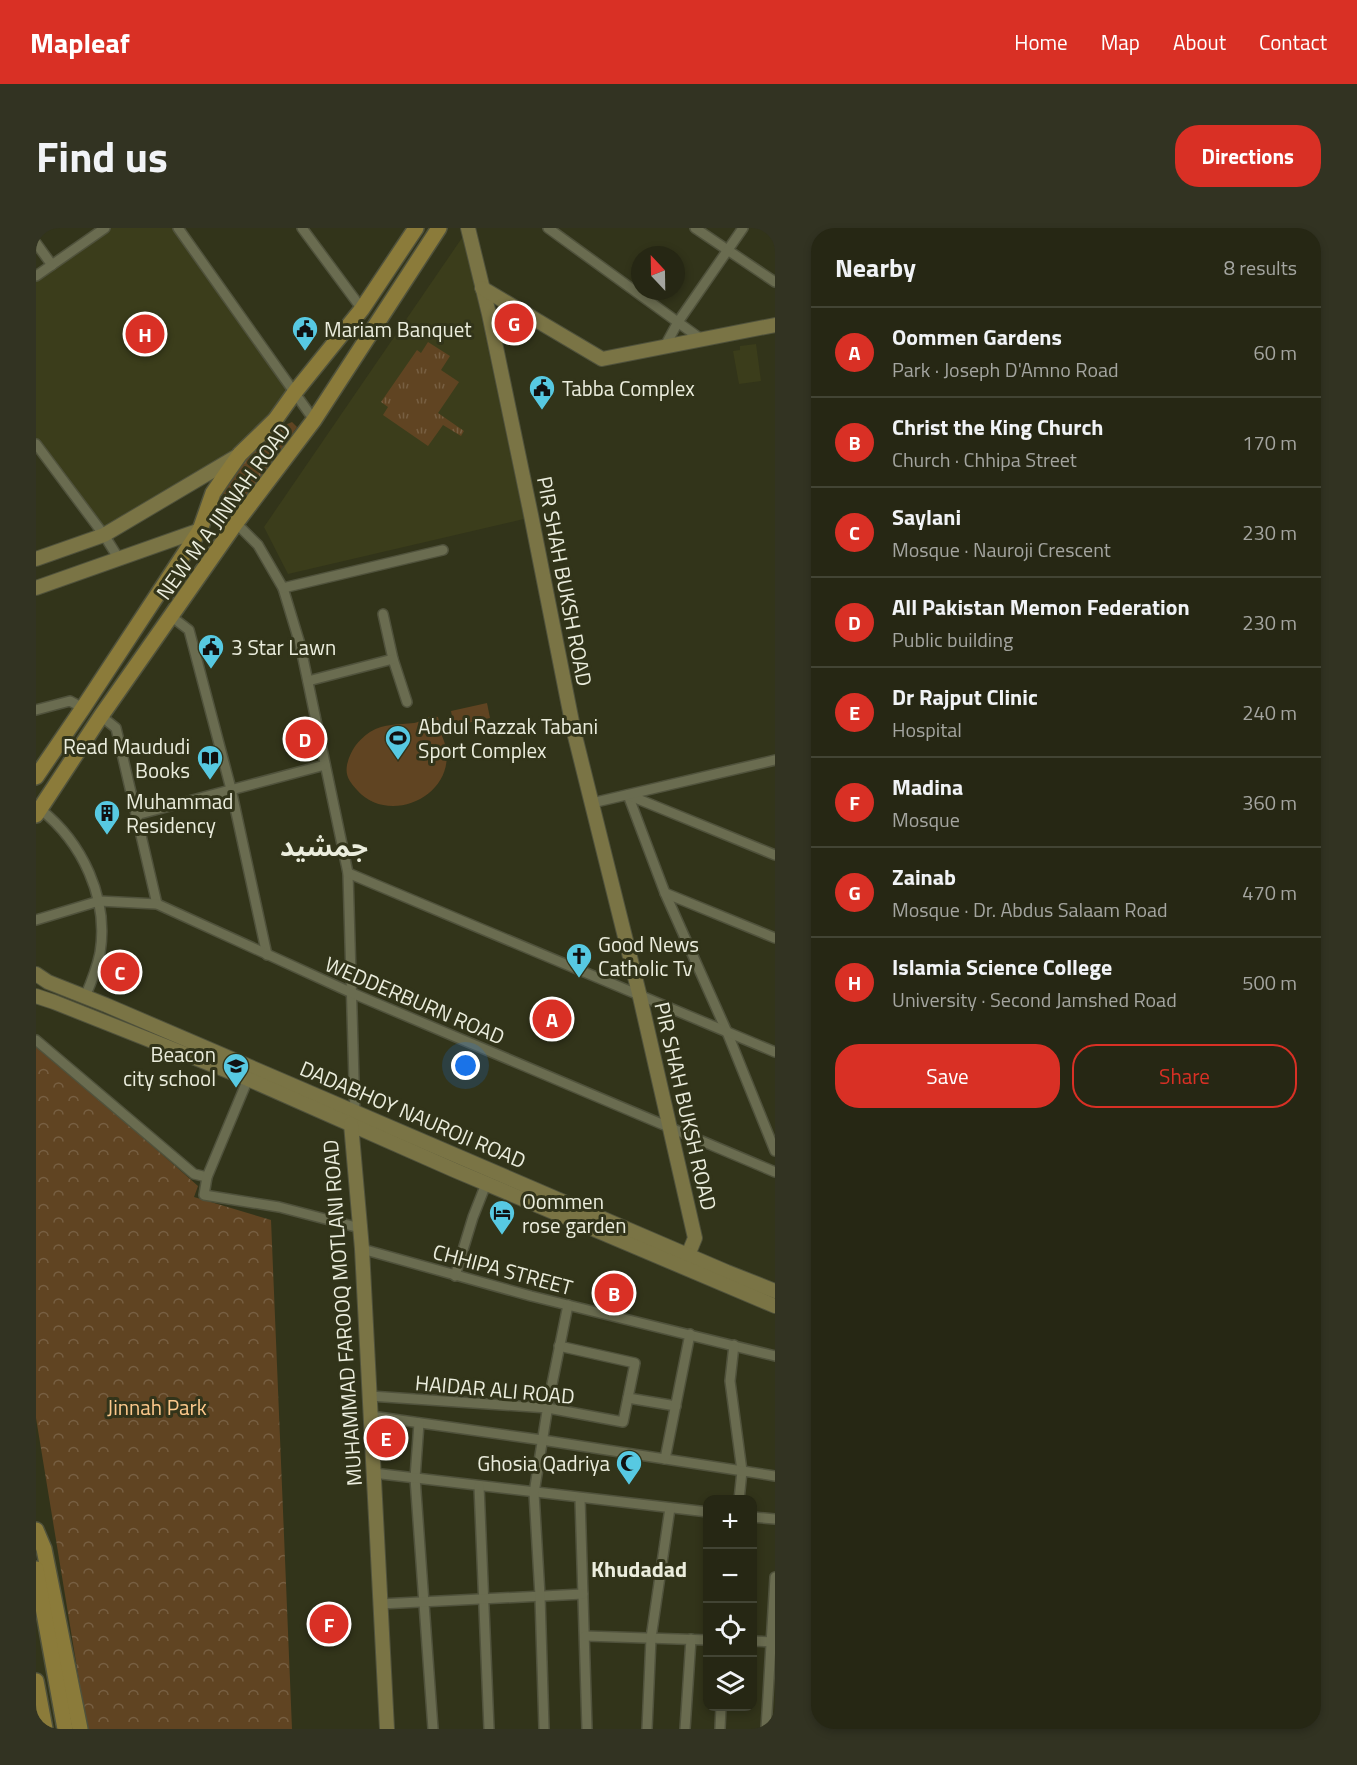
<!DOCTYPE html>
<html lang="en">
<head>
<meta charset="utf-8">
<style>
  :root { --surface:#262714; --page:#323322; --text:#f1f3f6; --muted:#a4a5a0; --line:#424434; --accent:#d93025 }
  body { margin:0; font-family:"Titillium Web","Noto Sans Arabic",sans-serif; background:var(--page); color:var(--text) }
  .controls { position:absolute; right:18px; bottom:18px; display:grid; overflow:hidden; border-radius:12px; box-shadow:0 3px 9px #0003 }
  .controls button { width:54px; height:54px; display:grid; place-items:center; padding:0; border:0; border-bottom:2px solid var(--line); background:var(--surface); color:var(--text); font:30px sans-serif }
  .compass { position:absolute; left:595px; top:18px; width:54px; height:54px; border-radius:50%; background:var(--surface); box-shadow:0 3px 9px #0003; rotate:338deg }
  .you { position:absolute; left:430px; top:838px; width:21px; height:21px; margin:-15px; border:4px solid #fff; border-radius:50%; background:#1a73e8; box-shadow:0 0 0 9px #1a73e833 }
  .badge { display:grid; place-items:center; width:39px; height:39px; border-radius:50%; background:var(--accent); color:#fff; font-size:20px; font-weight:700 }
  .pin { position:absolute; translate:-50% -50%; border:3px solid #fff; box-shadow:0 2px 6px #0006 }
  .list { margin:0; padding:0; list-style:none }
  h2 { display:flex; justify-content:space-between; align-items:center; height:78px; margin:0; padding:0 24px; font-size:26px }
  h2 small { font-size:20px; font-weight:400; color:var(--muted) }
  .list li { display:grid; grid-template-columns:39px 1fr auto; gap:18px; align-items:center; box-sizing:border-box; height:90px; padding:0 24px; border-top:2px solid var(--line) }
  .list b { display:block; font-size:22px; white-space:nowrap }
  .list p { margin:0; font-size:20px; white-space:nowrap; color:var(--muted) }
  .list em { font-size:20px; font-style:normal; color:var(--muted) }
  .actions { display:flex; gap:12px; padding:18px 24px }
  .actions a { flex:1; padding:14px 0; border:2px solid var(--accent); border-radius:24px; text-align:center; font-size:21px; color:var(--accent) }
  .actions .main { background:var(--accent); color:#fff }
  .icon { flex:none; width:33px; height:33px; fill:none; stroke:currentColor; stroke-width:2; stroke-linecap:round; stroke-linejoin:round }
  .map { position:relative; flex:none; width:739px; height:1501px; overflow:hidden; border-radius:24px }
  header { display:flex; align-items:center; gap:36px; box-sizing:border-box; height:84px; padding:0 30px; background:var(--accent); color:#fff }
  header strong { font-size:28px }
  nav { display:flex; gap:33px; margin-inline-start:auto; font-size:21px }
  .intro { display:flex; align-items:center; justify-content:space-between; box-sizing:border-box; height:144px; padding:0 36px }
  h1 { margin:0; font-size:42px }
  .button { padding:15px 27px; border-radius:24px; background:var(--accent); color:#fff; font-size:21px; font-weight:700 }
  main { display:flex; gap:36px; padding:0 36px }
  aside { flex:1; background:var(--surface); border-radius:24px; box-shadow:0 3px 9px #0003 }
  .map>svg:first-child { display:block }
</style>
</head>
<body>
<header>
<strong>Mapleaf</strong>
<nav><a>Home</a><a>Map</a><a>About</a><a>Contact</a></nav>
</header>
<div class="intro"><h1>Find us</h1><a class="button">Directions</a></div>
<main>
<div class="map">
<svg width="739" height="1501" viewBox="0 0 739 1501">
  <defs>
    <pattern id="grass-tufts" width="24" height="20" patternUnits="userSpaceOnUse" patternTransform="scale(1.5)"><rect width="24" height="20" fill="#604422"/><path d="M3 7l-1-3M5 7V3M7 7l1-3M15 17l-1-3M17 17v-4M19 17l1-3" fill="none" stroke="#775f42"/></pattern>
    <pattern id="park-crowns" width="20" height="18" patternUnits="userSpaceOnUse" patternTransform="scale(1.5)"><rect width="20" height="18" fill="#604422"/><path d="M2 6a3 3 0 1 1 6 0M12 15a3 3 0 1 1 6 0" fill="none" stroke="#775f42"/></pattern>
  </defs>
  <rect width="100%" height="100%" fill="#32341a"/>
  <!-- built -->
  <g fill="#3b3d1b">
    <path d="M68,0H142L259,164L204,226L68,307L0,216V48Z"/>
    <path d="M428,7L488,291L252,346L228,299Z"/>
    <path d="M720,116L725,153L703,156L697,123L704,122V118Z"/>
  </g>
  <!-- grass -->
  <g fill="url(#grass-tufts)">
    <path d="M392,114L414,128L405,142L423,154L402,185L428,203L425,208L407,197L392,218L347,187L352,179L345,174L381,122L385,125Z"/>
    <path d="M256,194L261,199L201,285L191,289L186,286L183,274C198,244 224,207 256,194Z"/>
  </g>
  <!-- park -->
  <path fill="url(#park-crowns)" d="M0,816L162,958L158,969L235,992L256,1501H51L0,1190Z"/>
  <!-- pitch -->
  <g fill="#604422">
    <path d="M451,475L454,490L418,498L415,483Z"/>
    <path d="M395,488L402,489L403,493L400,497C440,557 358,604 321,562C314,554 309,548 311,537C314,523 322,512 334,504C349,495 362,497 378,495C384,494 390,490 395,488Z"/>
  </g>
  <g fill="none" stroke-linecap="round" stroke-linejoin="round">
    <!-- street casing -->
    <g stroke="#50523c" stroke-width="12">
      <g id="street">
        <path d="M142,0L278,192"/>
        <path d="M266,0L326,81"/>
        <path d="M512,0L665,111"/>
        <path d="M659,0L739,54"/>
        <path d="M0,15L16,37"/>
        <path d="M0,48L69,0"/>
        <path d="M629,118L642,94L707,0"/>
        <path d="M0,216L68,307L83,331"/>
        <path d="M200,295L222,317L247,360L264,416L312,645L319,887"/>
        <path d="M247,360L407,322"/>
        <path d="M347,386L357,431L371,474"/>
        <path d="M136,389L153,402L195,561L231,727"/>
        <path d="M272,453L357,431"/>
        <path d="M0,482L34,473L47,480"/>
        <path d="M65,488L80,500L121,676"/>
        <path d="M592,567L629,665L691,804L739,923"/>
        <path d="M592,567L739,627"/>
        <path d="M556,575L739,532"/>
        <path d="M4,581C46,614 73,670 64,725C61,740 55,755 49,769"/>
        <path d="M100,587L289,537"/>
        <path d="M312,645L739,824"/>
        <path d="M629,665L739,710"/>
        <path d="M0,692L63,673L121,676L316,765L739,944"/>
        <path d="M0,812L158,946L171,949"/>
        <path d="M212,851L171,949L168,967L243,979L324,1000"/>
        <path d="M326,1021L495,1068L739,1128"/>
        <path d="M419,1048L437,989L450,956"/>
        <path d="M698,1117L694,1153L706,1243L703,1272"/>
        <path d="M334,1168L512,1180L587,1194L599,1135L523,1118"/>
        <path d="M592,1170L640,1178"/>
        <path d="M335,1188L506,1212L739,1248"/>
        <path d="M383,1195L379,1250L397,1501"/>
        <path d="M629,1231L654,1106"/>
        <path d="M337,1245L672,1284"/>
        <path d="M443,1258L453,1501"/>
        <path d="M544,1270L551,1501"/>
        <path d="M716,1289L739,1291"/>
        <path d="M344,1376L547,1366"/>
        <path d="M549,1408L672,1412"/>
        <path d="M716,1413L739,1414"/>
        <path d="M508,1501L504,1368L498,1265L513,1171L532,1077"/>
        <path d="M611,1501L615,1410L634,1280"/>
        <path d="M649,1501L655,1411"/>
        <path d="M684,1501L685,1478"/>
        <path d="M730,1501L739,1349"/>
      </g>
    </g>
    <!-- secondary casing -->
    <g stroke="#50523c" stroke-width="16">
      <g id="secondary">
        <path d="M432,0L453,86L495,287L538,504L604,769L659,1010L652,1027"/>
        <path d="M446,60L566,131L739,97"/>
        <path d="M0,331L68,307L203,227"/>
        <path d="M0,360L164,302"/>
        <path d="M0,746L12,754L70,777L691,1044L739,1063"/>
        <path d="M0,768L18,774L212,851L418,942L739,1078"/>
        <path d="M315,896L326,1021L351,1501"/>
      </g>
    </g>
    <!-- primary casing -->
    <g stroke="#50523c" stroke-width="18">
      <g id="primary">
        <path d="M0,549L47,480L164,302L177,265L190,246L204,226L239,192L259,164L326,81L380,0"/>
        <path d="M0,587L65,488L200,295L278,192L403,0"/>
        <path d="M0,1302L8,1321L44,1501"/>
        <path d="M0,1341L29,1501"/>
        <path d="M0,1453L9,1501"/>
      </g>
    </g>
    <!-- street -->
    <use href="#street" stroke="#6a6c50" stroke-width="9"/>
    <!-- secondary -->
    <use href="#secondary" stroke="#7a7445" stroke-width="14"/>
    <!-- primary -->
    <use href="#primary" stroke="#8b7b3a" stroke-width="15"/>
  </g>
  <!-- icons -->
  <defs>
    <g id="civic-pin" transform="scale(1.35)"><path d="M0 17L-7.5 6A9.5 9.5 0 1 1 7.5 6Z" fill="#57c9e2" stroke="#32341a"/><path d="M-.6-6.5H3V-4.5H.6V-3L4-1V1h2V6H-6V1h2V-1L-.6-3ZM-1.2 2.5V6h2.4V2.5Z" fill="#111"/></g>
    <g id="stadium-pin" transform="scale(1.35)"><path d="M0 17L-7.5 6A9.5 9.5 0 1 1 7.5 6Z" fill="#57c9e2" stroke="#32341a"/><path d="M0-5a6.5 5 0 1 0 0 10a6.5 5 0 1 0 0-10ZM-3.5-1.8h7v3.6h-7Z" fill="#111"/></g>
    <g id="library-pin" transform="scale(1.35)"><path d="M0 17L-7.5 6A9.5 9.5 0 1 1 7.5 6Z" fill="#57c9e2" stroke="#32341a"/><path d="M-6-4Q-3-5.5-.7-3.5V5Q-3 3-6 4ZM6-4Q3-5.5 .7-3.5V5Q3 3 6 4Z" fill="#111"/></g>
    <g id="building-pin" transform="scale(1.35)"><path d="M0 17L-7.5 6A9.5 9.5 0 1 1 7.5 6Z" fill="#57c9e2" stroke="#32341a"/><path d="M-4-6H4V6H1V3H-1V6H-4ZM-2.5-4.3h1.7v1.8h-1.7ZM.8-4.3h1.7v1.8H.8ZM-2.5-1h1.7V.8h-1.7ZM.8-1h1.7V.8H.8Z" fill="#111"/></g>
    <g id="church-pin" transform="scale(1.35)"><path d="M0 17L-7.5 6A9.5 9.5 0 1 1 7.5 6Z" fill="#57c9e2" stroke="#32341a"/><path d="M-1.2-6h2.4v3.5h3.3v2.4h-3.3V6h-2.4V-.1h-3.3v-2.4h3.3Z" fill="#111"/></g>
    <g id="school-pin" transform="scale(1.35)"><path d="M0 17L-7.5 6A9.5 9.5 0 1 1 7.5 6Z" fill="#57c9e2" stroke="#32341a"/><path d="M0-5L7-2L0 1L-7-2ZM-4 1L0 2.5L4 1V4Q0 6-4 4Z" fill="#111"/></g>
    <g id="hotel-pin" transform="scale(1.35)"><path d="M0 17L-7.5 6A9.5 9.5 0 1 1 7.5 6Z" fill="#57c9e2" stroke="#32341a"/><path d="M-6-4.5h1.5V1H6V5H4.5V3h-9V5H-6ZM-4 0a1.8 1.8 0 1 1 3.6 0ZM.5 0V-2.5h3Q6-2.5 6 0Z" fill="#111"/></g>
    <g id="mosque-pin" transform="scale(1.35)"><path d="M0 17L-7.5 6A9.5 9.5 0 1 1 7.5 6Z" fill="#57c9e2" stroke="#32341a"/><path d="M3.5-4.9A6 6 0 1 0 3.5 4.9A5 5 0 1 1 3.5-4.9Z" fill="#111"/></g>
  </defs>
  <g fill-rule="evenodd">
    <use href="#civic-pin" x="269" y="101"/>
    <use href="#civic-pin" x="506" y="160"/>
    <use href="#civic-pin" x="175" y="419"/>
    <use href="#stadium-pin" x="362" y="510"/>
    <use href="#library-pin" x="174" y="530"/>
    <use href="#building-pin" x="71" y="585"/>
    <use href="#church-pin" x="543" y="728"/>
    <use href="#school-pin" x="200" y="838"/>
    <use href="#hotel-pin" x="466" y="985"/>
    <use href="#mosque-pin" x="593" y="1235"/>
  </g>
  <g text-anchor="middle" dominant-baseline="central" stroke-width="6" stroke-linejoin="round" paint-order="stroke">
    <!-- poi labels -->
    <g font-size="21" fill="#ebeddd" stroke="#32341a" text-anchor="start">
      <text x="288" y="101">Mariam Banquet</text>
      <text x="526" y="160">Tabba Complex</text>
      <text x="195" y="419">3 Star Lawn</text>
      <text x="382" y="498">Abdul Razzak Tabani<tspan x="382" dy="24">Sport Complex</tspan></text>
      <text x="154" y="518" text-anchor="end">Read Maududi<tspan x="154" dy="24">Books</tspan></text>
      <text x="90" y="573">Muhammad<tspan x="90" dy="24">Residency</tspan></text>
      <text x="562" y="716">Good News<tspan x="562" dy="24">Catholic Tv</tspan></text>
      <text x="180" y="826" text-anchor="end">Beacon<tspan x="180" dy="24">city school</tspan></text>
      <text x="486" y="973">Oommen<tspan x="486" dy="24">rose garden</tspan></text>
      <text x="574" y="1235" text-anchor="end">Ghosia Qadriya</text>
    </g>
    <!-- street labels -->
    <g font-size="21" fill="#ebeddd" stroke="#32341a">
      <text transform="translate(187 283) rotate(-54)">NEW M A JINNAH ROAD</text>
      <text transform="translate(529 353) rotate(79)">PIR SHAH BUKSH ROAD</text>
      <text transform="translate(379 772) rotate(23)">WEDDERBURN ROAD</text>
      <text transform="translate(650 878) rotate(77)">PIR SHAH BUKSH ROAD</text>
      <text transform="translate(377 886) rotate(23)">DADABHOY NAUROJI ROAD</text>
      <text transform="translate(467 1041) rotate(15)">CHHIPA STREET</text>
      <text transform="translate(306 1085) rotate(-94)">MUHAMMAD FAROOQ MOTLANI ROAD</text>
      <text transform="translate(459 1161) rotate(5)">HAIDAR ALI ROAD</text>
    </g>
    <!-- park labels -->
    <g font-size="21" fill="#fdc98c" stroke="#32341a">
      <text x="121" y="1179">Jinnah Park</text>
    </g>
    <!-- neighbourhood labels -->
    <g font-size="22" font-weight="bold" fill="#ebeddd" stroke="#32341a">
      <text x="603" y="1341">Khudadad</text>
    </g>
    <!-- district labels -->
    <g font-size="27" font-weight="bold" fill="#ebeddd" stroke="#32341a">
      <text x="288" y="617">جمشید</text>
    </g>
  </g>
</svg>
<div class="controls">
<button>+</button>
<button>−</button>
<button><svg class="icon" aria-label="locate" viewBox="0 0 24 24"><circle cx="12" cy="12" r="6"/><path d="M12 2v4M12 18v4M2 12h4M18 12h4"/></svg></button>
<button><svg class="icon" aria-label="layers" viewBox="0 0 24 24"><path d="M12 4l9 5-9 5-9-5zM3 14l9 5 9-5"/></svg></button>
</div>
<svg class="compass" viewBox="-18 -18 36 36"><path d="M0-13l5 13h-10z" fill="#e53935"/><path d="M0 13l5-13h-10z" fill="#a4a5a0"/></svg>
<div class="you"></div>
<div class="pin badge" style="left:516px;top:791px">A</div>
<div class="pin badge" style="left:578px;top:1065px">B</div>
<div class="pin badge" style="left:84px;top:744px">C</div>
<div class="pin badge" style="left:269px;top:511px">D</div>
<div class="pin badge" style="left:350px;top:1210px">E</div>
<div class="pin badge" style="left:293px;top:1396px">F</div>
<div class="pin badge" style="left:478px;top:95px">G</div>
<div class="pin badge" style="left:109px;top:106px">H</div>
</div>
<aside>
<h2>Nearby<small>8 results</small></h2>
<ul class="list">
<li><span class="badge">A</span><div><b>Oommen Gardens</b><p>Park · Joseph D'Amno Road</p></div><em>60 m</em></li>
<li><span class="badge">B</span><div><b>Christ the King Church</b><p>Church · Chhipa Street</p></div><em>170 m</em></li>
<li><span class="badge">C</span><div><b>Saylani</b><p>Mosque · Nauroji Crescent</p></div><em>230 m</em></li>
<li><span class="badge">D</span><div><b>All Pakistan Memon Federation</b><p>Public building</p></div><em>230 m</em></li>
<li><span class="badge">E</span><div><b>Dr Rajput Clinic</b><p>Hospital</p></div><em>240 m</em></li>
<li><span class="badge">F</span><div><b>Madina</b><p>Mosque</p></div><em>360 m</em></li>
<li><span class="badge">G</span><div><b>Zainab</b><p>Mosque · Dr. Abdus Salaam Road</p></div><em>470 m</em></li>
<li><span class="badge">H</span><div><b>Islamia Science College</b><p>University · Second Jamshed Road</p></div><em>500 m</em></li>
</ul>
<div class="actions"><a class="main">Save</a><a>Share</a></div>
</aside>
</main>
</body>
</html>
